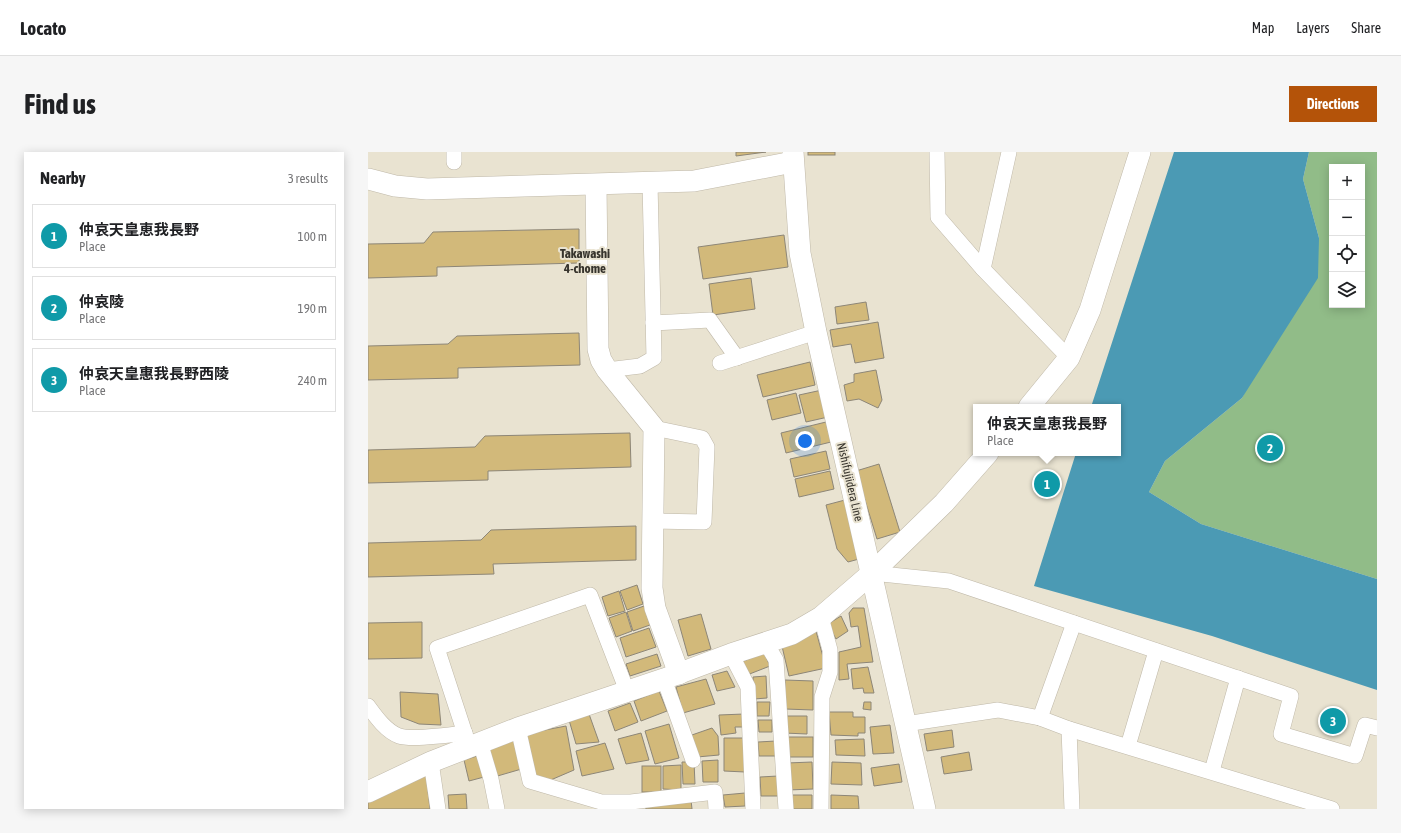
<!DOCTYPE html>
<html lang="en">
<head>
<meta charset="utf-8">
<style>
  :root { --surface:#fff; --page:#f6f6f6; --text:#202124; --muted:#757577; --line:#e0e0e0; --accent:#b45309 }
  body { margin:0; font-family:"Asap Condensed","Noto Sans JP",sans-serif; background:var(--page); color:var(--text) }
  .controls { position:absolute; right:12px; top:12px; display:grid; overflow:hidden; border-radius:0px; box-shadow:0 2px 10px #0003 }
  .controls button { width:36px; height:36px; display:grid; place-items:center; padding:0; border:0; border-bottom:1px solid var(--line); background:var(--surface); color:var(--text); font:20px sans-serif }
  .you { position:absolute; left:437px; top:289px; width:14px; height:14px; margin:-10px; border:3px solid #fff; border-radius:50%; background:#1a73e8; box-shadow:0 0 0 6px #1a73e833 }
  .badge { display:grid; place-items:center; width:26px; height:26px; border-radius:50%; background:var(--accent); color:#fff; font-size:13px; font-weight:700 }
  .pin { position:absolute; translate:-50% -50%; border:2px solid #fff; box-shadow:0 1px 4px #0006 }
  .popup { position:absolute; left:605px; top:252px; width:148px; height:52px; box-sizing:border-box; display:grid; place-content:center; border-radius:0px; background:var(--surface); filter:drop-shadow(0 1px 3px #0005); font-size:13px; white-space:nowrap; color:var(--muted) }
  .popup b { font-size:15px; color:var(--text) }
  .popup::after { content:''; position:absolute; left:50%; top:100%; margin-left:-8px; border:8px solid transparent; border-top-color:var(--surface) }
  .list { margin:0; padding:0; list-style:none }
  h2 { display:flex; justify-content:space-between; align-items:center; height:52px; margin:0; padding:0 16px; font-size:17px }
  h2 small { font-size:13px; font-weight:400; color:var(--muted) }
  .list li { display:grid; grid-template-columns:26px 1fr auto; gap:12px; align-items:center; box-sizing:border-box; height:64px; margin:0 8px 8px; padding:0 8px; border:1px solid var(--line); border-radius:0px }
  .list b { display:block; font-size:15px; white-space:nowrap }
  .list p { margin:0; font-size:13px; white-space:nowrap; color:var(--muted) }
  .list em { font-size:13px; font-style:normal; color:var(--muted) }
  .icon { flex:none; width:22px; height:22px; fill:none; stroke:currentColor; stroke-width:2; stroke-linecap:round; stroke-linejoin:round }
  .map { position:relative; flex:none; width:1009px; height:657px; overflow:hidden; border-radius:0px }
  header { display:flex; align-items:center; gap:24px; box-sizing:border-box; height:56px; padding:0 20px; background:var(--surface); border-bottom:1px solid var(--line) }
  header strong { font-size:19px }
  nav { display:flex; gap:22px; margin-inline-start:auto; font-size:14px }
  .intro { display:flex; align-items:center; justify-content:space-between; box-sizing:border-box; height:96px; padding:0 24px }
  h1 { margin:0; font-size:28px }
  .button { padding:10px 18px; border-radius:0px; background:var(--accent); color:#fff; font-size:14px; font-weight:700 }
  main { display:flex; gap:24px; padding:0 24px }
  aside { flex:1; background:var(--surface); border-radius:0px; box-shadow:0 2px 10px #0003 }
  .map>svg:first-child { display:block }
</style>
</head>
<body>
<header>
<strong>Locato</strong>
<nav><a>Map</a><a>Layers</a><a>Share</a></nav>
</header>
<div class="intro"><h1>Find us</h1><a class="button">Directions</a></div>
<main>
<aside>
<h2>Nearby<small>3 results</small></h2>
<ul class="list">
<li><span class="badge" style="background:#0f9aa8">1</span><div><b>仲哀天皇恵我長野</b><p>Place</p></div><em>100 m</em></li>
<li><span class="badge" style="background:#0f9aa8">2</span><div><b>仲哀陵</b><p>Place</p></div><em>190 m</em></li>
<li><span class="badge" style="background:#0f9aa8">3</span><div><b>仲哀天皇惠我長野西陵</b><p>Place</p></div><em>240 m</em></li>
</ul>
</aside>
<div class="map">
<svg width="1009" height="657" viewBox="0 0 1009 657">
  <rect width="100%" height="100%" fill="#e9e3d1"/>
  <!-- forest -->
  <path fill="#91bc88" fill-rule="evenodd" d="M941,0H1009V427L833,372L781,340L797,309L874,246L951,86L935,27ZM964,15H994V153H964Z"/>
  <!-- water -->
  <path fill="#4b9ab4" d="M806,0H941L935,27L951,86L950,126L874,246L797,309L781,340L833,372L1009,427V538L844,484L666,434L708,301H750V255H723Z"/>
  <!-- building -->
  <g fill="#d2b97a" stroke="#8d8677">
    <path d="M368,0H398L368,4Z"/>
    <rect x="440" y="0" width="27" height="3"/>
    <path d="M211,77V111L69,115V124L0,126V92L56,91L65,80Z"/>
    <path d="M416,83L420,115L335,127L330,95Z"/>
    <path d="M383,126L387,157L345,163L341,132Z"/>
    <path d="M498,150L501,168L469,172L467,155Z"/>
    <path d="M510,170L516,206L487,211L483,192L465,195L462,178Z"/>
    <path d="M211,181L212,213L90,216V226L0,228V194L80,192L89,184Z"/>
    <path d="M442,210L447,233L395,245L389,223Z"/>
    <path d="M508,218L514,248L510,256L491,247L479,249L476,233L486,230V222Z"/>
    <path d="M454,238L460,265L438,270L431,243Z"/>
    <path d="M428,241L433,261L404,268L399,248Z"/>
    <path d="M458,270L463,290L418,301L413,281Z"/>
    <path d="M262,281L263,315L120,319V328L0,331V298L107,295L117,284Z"/>
    <path d="M458,299L462,317L426,325L422,307Z"/>
    <path d="M511,312L532,380L509,387L488,319Z"/>
    <path d="M462,319L466,337L431,345L427,327Z"/>
    <path d="M477,348L491,407L480,410L469,397L458,353Z"/>
    <path d="M268,374V408L125,412L126,422L0,425V391L113,388L123,378Z"/>
    <path d="M269,433L275,452L259,458L252,439Z"/>
    <path d="M251,439L257,459L240,464L234,445Z"/>
    <path d="M276,454L282,473L265,479L259,460Z"/>
    <path d="M485,456H496L505,510L479,512L481,527L471,528V500L493,495L490,474L483,475L481,461Z"/>
    <path d="M258,460L264,479L248,485L241,466Z"/>
    <path d="M333,462L343,497L320,504L310,468Z"/>
    <path d="M473,464L480,479L468,487L460,472Z"/>
    <path d="M54,470V506L0,507V471Z"/>
    <path d="M281,476L288,495L258,505L252,486Z"/>
    <path d="M448,479L458,516L421,524L413,490Z"/>
    <path d="M396,501L402,514L379,523L373,510Z"/>
    <path d="M289,502L293,514L262,524L258,512Z"/>
    <path d="M500,515L506,541H496L495,536L485,537L483,517Z"/>
    <path d="M359,519L367,535L349,539L344,523Z"/>
    <path d="M398,524L399,546L386,547L385,525Z"/>
    <path d="M338,527L347,552L315,561L308,535Z"/>
    <path d="M417,528L445,529V558L417,557Z"/>
    <path d="M291,539L299,559L273,569L266,549Z"/>
    <path d="M32,540L70,542L73,573L51,572L33,565Z"/>
    <path d="M389,550H402L401,564H389Z"/>
    <path d="M496,550H503V558L495,557Z"/>
    <path d="M262,551L270,570L247,579L240,559Z"/>
    <path d="M461,560H485V565H497V581H490V584L463,583Z"/>
    <path d="M221,562L231,590L208,592L201,568Z"/>
    <path d="M376,562V575H367L368,581L353,583L351,563Z"/>
    <path d="M415,564H439V582L416,581Z"/>
    <path d="M390,568H404V580H391Z"/>
    <path d="M301,572L311,606L287,612L277,579Z"/>
    <path d="M522,573L526,601L505,602L502,575Z"/>
    <path d="M198,574L206,618L178,630L165,626L156,582Z"/>
    <path d="M344,576L350,584L351,603L329,605L321,584Z"/>
    <path d="M584,578L586,595L559,599L556,582Z"/>
    <path d="M148,579L157,616L126,625L116,591Z"/>
    <path d="M273,581L281,608L258,612L250,587Z"/>
    <rect x="420" y="585" width="25" height="20"/>
    <path d="M356,586H376L377,620L356,619Z"/>
    <path d="M496,587L497,604L468,603L467,588Z"/>
    <path d="M408,589L409,604H391L390,590Z"/>
    <path d="M237,591L246,617L214,624L208,599Z"/>
    <path d="M601,600L604,618L576,622L573,605Z"/>
    <path d="M109,604L116,625L101,629L96,608Z"/>
    <path d="M350,608V630H335L334,609Z"/>
    <path d="M314,610H326L327,632H315Z"/>
    <path d="M444,610L445,637L420,638L419,611Z"/>
    <path d="M464,610L493,611L494,633L463,632Z"/>
    <path d="M531,612L534,630L506,634L503,616Z"/>
    <path d="M313,613V638L295,637V614Z"/>
    <rect x="274" y="614" width="19" height="26"/>
    <path d="M58,621L62,657H0V648Z"/>
    <path d="M410,624L411,644H393L392,625Z"/>
    <path d="M377,641V654L357,655L355,643Z"/>
    <path d="M98,642L99,657H81L80,643Z"/>
    <path d="M423,643H444V657H424Z"/>
    <path d="M463,643L490,644L491,657H463Z"/>
    <path d="M323,648L324,657H278L277,652Z"/>
  </g>
  <g fill="none" stroke-linecap="round" stroke-linejoin="round">
    <!-- street casing -->
    <g stroke="#bfb8a8" stroke-width="16">
      <g id="street">
        <path d="M86,0V10"/>
        <path d="M569,0L570,65L615,117L701,206"/>
        <path d="M615,117L641,0"/>
        <path d="M285,171L342,168L369,206"/>
        <path d="M352,211L448,180"/>
        <path d="M239,218L272,214L286,206L282,31"/>
        <path d="M285,369L336,370L339,295L334,286L286,276"/>
        <path d="M504,421L581,429L923,544L913,582L987,604L997,573L1009,576"/>
        <path d="M398,491L408,508L418,657"/>
        <path d="M363,502L380,535L385,657"/>
        <path d="M296,527L325,608"/>
        <path d="M0,554C8,565 18,579 31,584C44,588 82,583 97,581"/>
        <path d="M672,566L706,471"/>
        <path d="M537,572L630,558L672,566L701,577L964,657"/>
        <path d="M150,576L162,629L233,650H263L347,640L348,657"/>
        <path d="M701,577L704,657"/>
        <path d="M112,590L123,627L129,657"/>
        <path d="M101,594L69,496L222,443L259,539"/>
        <path d="M760,594L788,499"/>
        <path d="M63,610L70,657"/>
        <path d="M844,619L870,526"/>
        <path d="M453,657L454,545L462,520V498L453,465"/>
      </g>
    </g>
    <!-- secondary casing -->
    <g stroke="#bfb8a8" stroke-width="22">
      <g id="secondary">
        <path d="M425,0L432,101L448,180L557,657"/>
        <path d="M0,27L27,34L59,37L326,29L425,10"/>
        <path d="M228,33L230,197L233,208L239,218L286,276L284,436L287,456L311,522"/>
        <path d="M661,255L701,206L722,158L772,0"/>
        <path d="M0,640L63,610L150,576L296,527L363,502L424,482L453,465L504,421L576,351L620,301"/>
      </g>
    </g>
    <!-- street -->
    <use href="#street" stroke="#fff" stroke-width="15"/>
    <!-- secondary -->
    <use href="#secondary" stroke="#fff" stroke-width="21"/>
  </g>
  <g text-anchor="middle" dominant-baseline="central" stroke-width="4" stroke-linejoin="round" paint-order="stroke">
    <!-- street labels -->
    <g font-size="12" fill="#37342d" stroke="#e9e3d1">
      <text transform="translate(482 330) rotate(77)">Nishifujiidera Line</text>
    </g>
    <!-- neighbourhood labels -->
    <g font-size="13" font-weight="bold" fill="#37342d" stroke="#e9e3d1">
      <text x="217" y="101">Takawashi<tspan x="217" dy="15">4-chome</tspan></text>
    </g>
  </g>
</svg>
<div class="controls">
<button>+</button>
<button>−</button>
<button><svg class="icon" aria-label="locate" viewBox="0 0 24 24"><circle cx="12" cy="12" r="6"/><path d="M12 2v4M12 18v4M2 12h4M18 12h4"/></svg></button>
<button><svg class="icon" aria-label="layers" viewBox="0 0 24 24"><path d="M12 4l9 5-9 5-9-5zM3 14l9 5 9-5"/></svg></button>
</div>
<div class="you"></div>
<div class="pin badge" style="left:679px;top:332px;background:#0f9aa8">1</div>
<div class="popup"><b>仲哀天皇恵我長野</b>Place</div>
<div class="pin badge" style="left:902px;top:296px;background:#0f9aa8">2</div>
<div class="pin badge" style="left:965px;top:569px;background:#0f9aa8">3</div>
</div>
</main>
</body>
</html>
